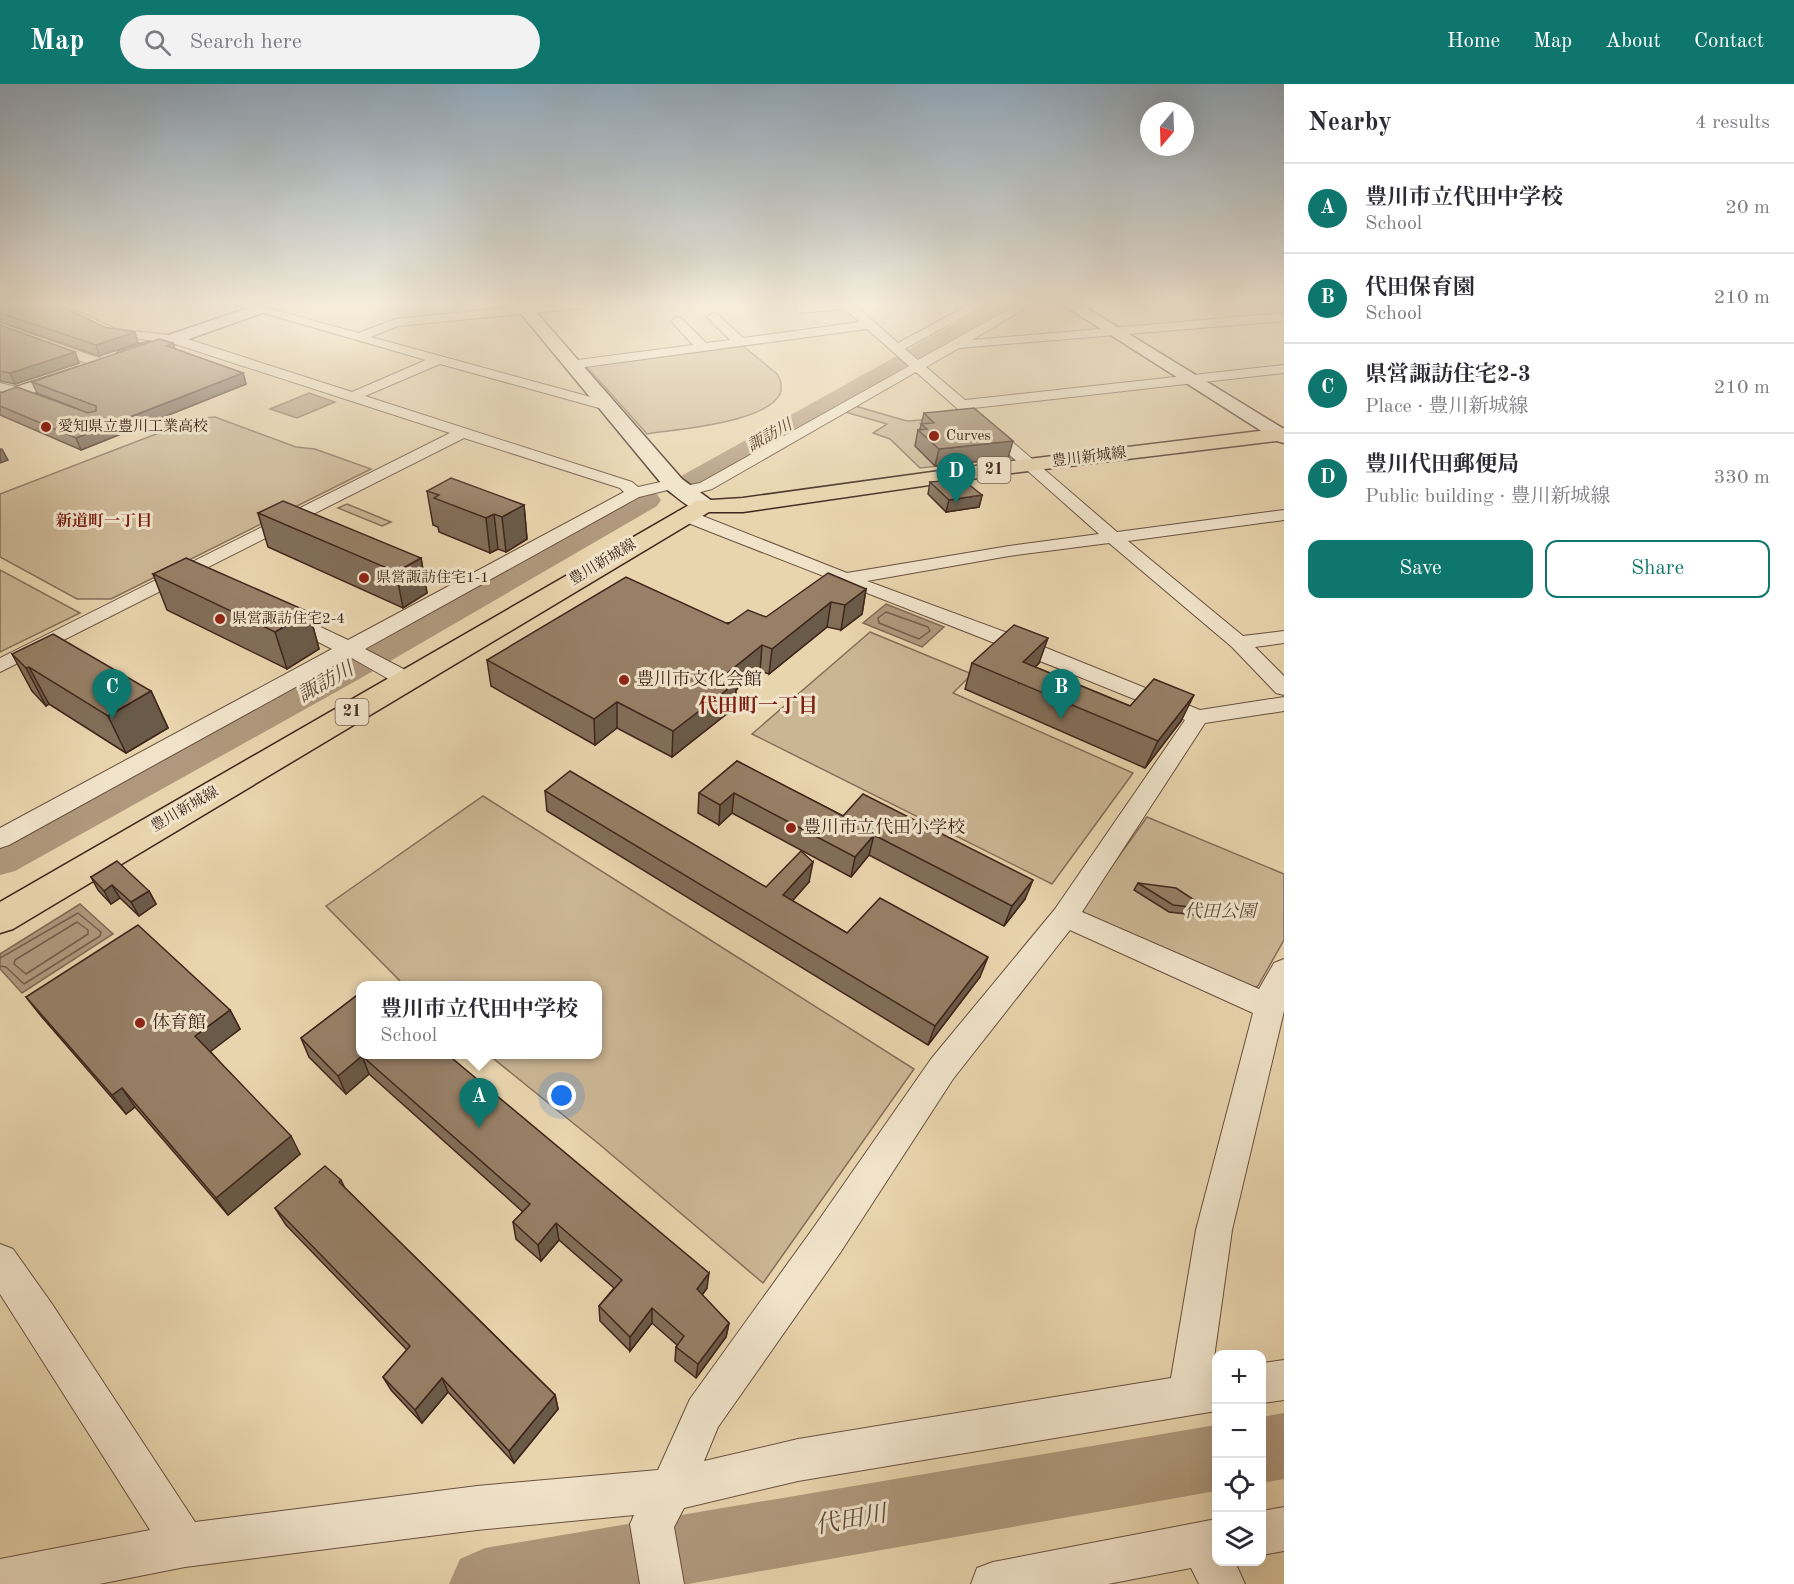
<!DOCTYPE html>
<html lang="en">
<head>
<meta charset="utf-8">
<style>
  :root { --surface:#fff; --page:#f2f2f3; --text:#2b2b33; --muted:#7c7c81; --line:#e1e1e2; --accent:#0f766e }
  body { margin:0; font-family:"Old Standard TT","Noto Serif JP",serif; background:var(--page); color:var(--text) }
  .controls { position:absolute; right:18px; bottom:18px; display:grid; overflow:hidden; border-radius:12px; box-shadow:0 6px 24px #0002 }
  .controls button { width:54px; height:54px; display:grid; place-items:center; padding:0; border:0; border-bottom:2px solid var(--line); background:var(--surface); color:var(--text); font:30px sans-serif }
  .compass { position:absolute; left:1140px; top:18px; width:54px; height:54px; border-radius:50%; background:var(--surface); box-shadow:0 6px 24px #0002; rotate:199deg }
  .you { position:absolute; left:562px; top:1012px; width:21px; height:21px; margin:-15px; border:4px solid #fff; border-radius:50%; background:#1a73e8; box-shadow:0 0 0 9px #1a73e833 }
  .badge { display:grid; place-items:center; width:39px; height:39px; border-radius:50%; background:var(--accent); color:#fff; font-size:20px; font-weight:700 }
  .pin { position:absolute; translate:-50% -50px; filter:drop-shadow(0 2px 3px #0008) }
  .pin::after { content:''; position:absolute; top:32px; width:21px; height:18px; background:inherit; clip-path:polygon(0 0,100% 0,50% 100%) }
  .popup { position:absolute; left:356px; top:897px; width:246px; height:78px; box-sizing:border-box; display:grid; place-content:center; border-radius:12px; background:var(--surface); filter:drop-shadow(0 2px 4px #0005); font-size:20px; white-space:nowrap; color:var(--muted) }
  .popup b { font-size:22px; color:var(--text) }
  .popup::after { content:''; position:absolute; left:50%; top:100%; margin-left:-12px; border:12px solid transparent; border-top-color:var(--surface) }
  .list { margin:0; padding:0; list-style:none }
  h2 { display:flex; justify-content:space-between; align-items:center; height:78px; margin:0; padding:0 24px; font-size:26px }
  h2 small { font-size:20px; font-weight:400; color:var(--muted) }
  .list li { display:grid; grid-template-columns:39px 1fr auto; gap:18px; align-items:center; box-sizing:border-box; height:90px; padding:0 24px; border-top:2px solid var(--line) }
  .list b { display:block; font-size:22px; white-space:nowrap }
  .list p { margin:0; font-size:20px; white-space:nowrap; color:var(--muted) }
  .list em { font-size:20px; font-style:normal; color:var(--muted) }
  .actions { display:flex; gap:12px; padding:18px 24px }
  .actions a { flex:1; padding:14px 0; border:2px solid var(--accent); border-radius:12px; text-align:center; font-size:21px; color:var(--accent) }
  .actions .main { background:var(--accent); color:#fff }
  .icon { flex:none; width:33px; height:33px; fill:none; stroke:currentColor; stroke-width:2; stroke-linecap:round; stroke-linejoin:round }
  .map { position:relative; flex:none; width:1284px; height:1500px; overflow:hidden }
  header { display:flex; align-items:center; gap:36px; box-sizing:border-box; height:84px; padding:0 30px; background:var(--accent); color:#fff }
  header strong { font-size:28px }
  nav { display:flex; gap:33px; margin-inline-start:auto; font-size:21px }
  .search { width:420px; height:54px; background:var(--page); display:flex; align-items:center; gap:15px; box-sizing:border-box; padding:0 21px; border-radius:33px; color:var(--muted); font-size:22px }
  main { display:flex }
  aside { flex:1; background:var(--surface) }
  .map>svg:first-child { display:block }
</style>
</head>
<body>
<header>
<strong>Map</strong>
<div class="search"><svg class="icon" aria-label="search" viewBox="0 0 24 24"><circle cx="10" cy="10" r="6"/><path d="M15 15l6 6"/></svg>Search here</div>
<nav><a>Home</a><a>Map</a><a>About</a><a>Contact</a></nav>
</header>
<main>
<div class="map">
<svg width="1284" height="1500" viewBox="0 0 1284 1500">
  <rect width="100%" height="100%" fill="#e8d4ad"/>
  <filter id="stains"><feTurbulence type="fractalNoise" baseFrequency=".00333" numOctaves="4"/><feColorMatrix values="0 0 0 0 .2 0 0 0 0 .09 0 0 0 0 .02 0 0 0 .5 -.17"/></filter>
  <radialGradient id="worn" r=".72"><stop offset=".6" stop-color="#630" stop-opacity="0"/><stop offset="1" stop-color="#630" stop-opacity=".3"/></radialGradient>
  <!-- green -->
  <g fill="#cbb694" stroke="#856e58" stroke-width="1.5">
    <path d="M742,261L777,290L781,298V308C769,339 677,345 647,350L587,283L589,280Z"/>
    <path d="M855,322L907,337L964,333L1011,374L920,384L890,355L873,349L887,340L845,328Z"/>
    <path d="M215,333L296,363L315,365L371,385L111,515H77L0,473V410L195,335Z"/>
    <path d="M347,420L391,438L382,442L338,424Z"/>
    <path d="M0,486L80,529L0,568Z"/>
    <path d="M870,548L972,590L953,609L1133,689L1052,800L752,650Z"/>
    <path d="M483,712L914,985L763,1199L599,1060L489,971L598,970V902L404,901L326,822Z"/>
    <path d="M1147,733L1284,790V856L1258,902L1248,906L1088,835L1081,825Z"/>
  </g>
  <!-- water -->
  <g fill="#af987c" stroke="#826a56" stroke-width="1.5">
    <path d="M309,309L335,318L297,334L270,325Z"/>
    <path d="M886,520L944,543L922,563L863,539Z"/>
    <path d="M80,820L113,850L22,909L0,885V870Z"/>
  </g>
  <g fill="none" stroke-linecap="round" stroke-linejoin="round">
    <!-- shore -->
    <g stroke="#775e4c" stroke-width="1.5">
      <path d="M886,528L928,543L930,547L919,555L879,539L878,534Z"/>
      <path d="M77,838L88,846V850L26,890L14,880L15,876Z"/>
      <path d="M0,874L78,829L101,848L100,852L24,900L6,883L0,882"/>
    </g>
    <!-- river -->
    <g fill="#af987c" fill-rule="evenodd">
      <path d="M990,220H1014L701,401L692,404L683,401L679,396L683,391Z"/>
      <path d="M648,408L657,410L661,416L657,422L361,594L15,787L0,791V758L337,580L639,410Z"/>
      <path d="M1284,1329V1395L1262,1399V1333Z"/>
      <path d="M1216,1341V1407L688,1500H449L460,1475L485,1464Z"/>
    </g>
    <!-- street casing -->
    <g stroke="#695140" stroke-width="2">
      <g id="street">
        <path d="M45,220H62L116,245L178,252L352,308L426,276L232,220H253L358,249L396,235L543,220H589L583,224L398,242L371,253L609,318L611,321L609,324H599L440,280L365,312L632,398L638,403L674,395L682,400L680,403L639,413L365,565L415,591L418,596L415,601L407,602L399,601L350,573L9,761L0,764V744L332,565L277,537L274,533L277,529H291L348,556L624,408L620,404L464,354L0,588V574L450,349L172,259L109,251Z"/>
        <path d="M812,220H854L898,259L970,220H986L905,265L918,276L1018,220H1033L972,256L1284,229V237L959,264L926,283L965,316L1284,281V289L973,324L1117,448L1284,426V436L1128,457L1243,552L1284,547V559L1255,563L1284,592V611L1276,609L1232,563L1109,459L1009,472L867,497L1024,555L1200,626L1284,613V627L1205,639L1082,828L1259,905L1274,879L1284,875V927L1232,1146L1212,1288L1216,1287V1327L798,1397L684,1424L674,1443L684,1500H640L630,1440L634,1431L477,1446L185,1483L99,1500H0V1475L150,1446L0,1210V1160L13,1165L52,1220L195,1438L477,1402L658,1386L690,1315L814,1143L931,975L1055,825L1185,636C1017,566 847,502 678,435L675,431L678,427H690L847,489L1009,462L1099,450L916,288L712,405L686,412L680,411L678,407L680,403L700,399L909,282L867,245L570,285L563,281L570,277L693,261L671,237L677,233L681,234L706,259L730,256L707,233L713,229L717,230L743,254L860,238L844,225L801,229L795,225L797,222ZM1070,846L1253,929L1196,1146L1171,1294L798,1355L704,1377L718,1343L840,1169L953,995Z"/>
        <path d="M0,239L107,277L109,280L102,284L97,283L0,247Z"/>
        <path d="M0,299L24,305L26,308L19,312L0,307Z"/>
        <path d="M1284,1276V1316L1262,1319V1279Z"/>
        <path d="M1284,1423V1467L1262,1471V1427Z"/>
        <path d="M1216,1435V1478H1235L1245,1500H1199L1191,1484L1108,1500H971L977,1484L993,1478Z"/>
      </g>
    </g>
    <!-- secondary casing -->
    <g stroke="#3f251c" stroke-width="3">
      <g id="secondary">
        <path d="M513,220H529L682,395L712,417L715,422L712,427C694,431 680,415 666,405Z"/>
        <path d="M1062,220H1080L1284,345V359L1277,357Z"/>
        <path d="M257,221L265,226L262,229L130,276H118L116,272L118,268Z"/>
        <path d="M78,283L84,284L87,288L84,292L0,320V308Z"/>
      </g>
    </g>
    <!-- primary casing -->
    <g stroke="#3f251c" stroke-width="3">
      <path id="primary" d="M1284,344V356L1012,389L743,428H709L13,845L0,849V818L696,417L743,414L1012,377Z"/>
    </g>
    <!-- street -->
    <use href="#street" fill="#f0e3ca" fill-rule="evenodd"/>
    <!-- secondary -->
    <use href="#secondary" fill="#f0e3ca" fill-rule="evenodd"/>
    <!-- primary -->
    <use href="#primary" fill="#e8d4ad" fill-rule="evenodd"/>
  </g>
  <!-- wall -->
  <g fill="#826e59" stroke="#3f251c" stroke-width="1.5">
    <path d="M0,220L138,259L99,272L0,238Z"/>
    <path d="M0,241L79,279L15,300L0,297Z"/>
    <path d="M173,259L175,265L243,289L246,300L81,366L0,331V309L78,325L37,309L32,298Z"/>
    <path d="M924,329L1008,374L935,382L915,362L918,346L920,345Z"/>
    <path d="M930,398L982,411L979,423L946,428L928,410Z"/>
    <path d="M427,407L524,421L527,455L506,468L498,465L490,469L439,448L438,443L433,441Z"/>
    <path d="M258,429L421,474L427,509L403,524L268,463Z"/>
    <path d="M153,490L309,528L319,565L287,585L167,526Z"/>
    <path d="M866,505L862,530L841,546L827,543L769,590L760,587L736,606L734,624L672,673L617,644L595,661L491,602L487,576L766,533Z"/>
    <path d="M12,570L151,607L168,644L126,669L49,620L46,622L32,607Z"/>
    <path d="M972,579H1039L1035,583L1130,622L1181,637L1145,684L965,605Z"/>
    <path d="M737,677L843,732L1025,815L1004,842L869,771L851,793L732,729L719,741L698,729L699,709Z"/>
    <path d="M545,707L766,803L809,798L792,817L847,849L980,893L928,961L547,727Z"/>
    <path d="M91,793L149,807L156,820L139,832L120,814L111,820L98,806Z"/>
    <path d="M1138,799L1208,825L1204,832L1169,828L1134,806Z"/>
    <path d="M360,909L707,1204L702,1211L729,1239L726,1253L696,1294L675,1277L676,1263L677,1261L652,1239L630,1267L600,1237L599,1222L614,1204L559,1156L541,1177L516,1155L513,1138L523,1128L369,990L346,1010L309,973L301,954Z"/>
    <path d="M26,913L230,926L240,945L210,967L300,1070L228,1131L135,1023L126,1030L41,932Z"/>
    <path d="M341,1096L345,1104L555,1311L558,1325L514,1379L448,1308L422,1339L391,1306L383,1293L407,1266L286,1141L275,1124Z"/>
  </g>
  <!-- shaded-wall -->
  <g fill="#6a5a48" stroke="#3f251c" stroke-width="1.5">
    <path d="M135,248L138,259L99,272L96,261Z"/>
    <path d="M173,259L176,270L167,262Z"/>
    <path d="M75,268L79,279L15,300L10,289Z"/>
    <path d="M243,289L246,300L81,366L76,354Z"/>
    <path d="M1013,357L1008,374L935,382L939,365Z"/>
    <path d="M0,365H2L8,376L0,379Z"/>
    <path d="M982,411L979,423L946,428L949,416Z"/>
    <path d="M524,421L527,455L506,468L502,433Z"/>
    <path d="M494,430L498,465L490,469L486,434Z"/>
    <path d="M421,474L427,509L403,524L396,488Z"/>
    <path d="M866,505L862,530L841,546L845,521Z"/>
    <path d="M831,518L827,543L769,590L772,565Z"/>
    <path d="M309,528L319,565L287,585L275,548Z"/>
    <path d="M1048,554L1039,579L1019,599L1023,578Z"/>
    <path d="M762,561L760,587L736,606L734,624L672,673L673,647L725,591Z"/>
    <path d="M29,583L49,620L46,622L26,584Z"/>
    <path d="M151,607L168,644L126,669L108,632Z"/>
    <path d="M1194,611L1181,637L1145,684L1158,657Z"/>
    <path d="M617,618V644L595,661L594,635Z"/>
    <path d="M734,709L732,729L719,741L720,721Z"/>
    <path d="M874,751L869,771L851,793L855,773Z"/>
    <path d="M813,778L809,798L780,831L783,811Z"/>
    <path d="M1033,796L1025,815L1004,842L1012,822Z"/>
    <path d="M112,801L120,814L111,820L104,807Z"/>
    <path d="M149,807L156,820L139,832L131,818Z"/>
    <path d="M988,873L980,893L928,961L935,942Z"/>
    <path d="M230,926L240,945L206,971L195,952Z"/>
    <path d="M362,972L369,990L346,1010L338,992Z"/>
    <path d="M122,1004L135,1023L126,1030L112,1011Z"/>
    <path d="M291,1052L300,1070L228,1131L216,1114Z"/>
    <path d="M556,1139L559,1156L541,1177L538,1161Z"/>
    <path d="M709,1189L707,1204L695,1221L697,1205Z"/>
    <path d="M652,1224V1239L630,1267V1253Z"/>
    <path d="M729,1239L726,1253L696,1294L698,1280Z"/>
    <path d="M442,1294L448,1308L422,1339L415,1326Z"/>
    <path d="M555,1311L558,1325L514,1379L509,1367Z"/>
  </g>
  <!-- building -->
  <g fill="#978067" stroke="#3f251c" stroke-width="1.5">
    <path d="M0,220H58L104,243L135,248L96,261L0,229Z"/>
    <path d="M0,241L75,268L10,289L0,287Z"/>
    <path d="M159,255L173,259L167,262L243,289L76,354L0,322V309L17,303L88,329L96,327V322L32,298Z"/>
    <path d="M974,324L1013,357L939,365L918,346L927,345L921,340L934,339L924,329Z"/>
    <path d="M451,394L524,421L502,433L494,430L486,434L434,414L439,411L427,407Z"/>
    <path d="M962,395L982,411L949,416L930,398Z"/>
    <path d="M283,417L421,474L396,488L258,429Z"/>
    <path d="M186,474L309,528L275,548L153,490Z"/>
    <path d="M828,489L866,505L845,521L831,518L772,565L762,561L725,591L737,598L673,647L617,618L594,635L487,576L626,493L728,540L748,526L766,533Z"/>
    <path d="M1014,541L1048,554L1023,578L1130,622L1154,595L1194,611L1158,657L972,579Z"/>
    <path d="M53,550L151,607L108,632L29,583L26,584L12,570Z"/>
    <path d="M737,677L843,732L863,710L1033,796L1012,822L874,751L855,773L734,709L720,721L699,709Z"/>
    <path d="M570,687L766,803L801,767L813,778L783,811L847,849L880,814L988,873L935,942L545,707Z"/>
    <path d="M117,777L149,807L131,818L112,801L104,807L91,793Z"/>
    <path d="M1138,799L1176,804L1208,825L1173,821Z"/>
    <path d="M138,841L230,926L195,952L291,1052L216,1114L122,1004L112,1011L26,913Z"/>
    <path d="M360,909V970H447L709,1189L697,1205L729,1239L698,1280L676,1263L684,1252L652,1224L630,1253L599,1222L622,1196L556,1139L538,1161L513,1138L530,1120L362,972L338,992L301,954Z"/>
    <path d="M325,1082L341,1096L339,1098L555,1311L509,1367L442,1294L415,1326L383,1293L410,1262L275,1124Z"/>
  </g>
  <!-- sky -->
  <linearGradient id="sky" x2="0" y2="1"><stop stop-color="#91a9bd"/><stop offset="0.51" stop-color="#f5ecda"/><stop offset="1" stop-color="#f5ecda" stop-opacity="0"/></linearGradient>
  <rect width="1284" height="430" fill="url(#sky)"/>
  <!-- markers -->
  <g fill="#8f2418" stroke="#f0e3ca" stroke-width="2">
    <circle cx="46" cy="343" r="6"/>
    <circle cx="934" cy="352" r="6"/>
    <circle cx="364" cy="494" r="6"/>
    <circle cx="220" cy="535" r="6"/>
    <circle cx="624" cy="596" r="6"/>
    <circle cx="791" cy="744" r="6"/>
    <circle cx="140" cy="939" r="6"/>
  </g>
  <g text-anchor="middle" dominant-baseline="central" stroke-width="6" stroke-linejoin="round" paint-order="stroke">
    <!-- far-poi labels -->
    <g font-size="15" fill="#3f251c" stroke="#f0e3ca" text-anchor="start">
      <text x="58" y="343">愛知県立豊川工業高校</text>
      <text x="946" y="352">Curves</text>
      <text x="376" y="494">県営諏訪住宅1-1</text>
      <text x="232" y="535">県営諏訪住宅2-4</text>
    </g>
    <!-- far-street labels -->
    <g font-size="15" fill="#3f251c" stroke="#f0e3ca">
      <text transform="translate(1089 374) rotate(-7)">豊川新城線</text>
      <text transform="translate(603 479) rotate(-31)">豊川新城線</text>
      <text transform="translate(185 726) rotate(-30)">豊川新城線</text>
    </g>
    <!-- far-water labels -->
    <g font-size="16" font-style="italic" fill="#614839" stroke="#f0e3ca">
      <text transform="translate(770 352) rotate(-29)">諏訪川</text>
    </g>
    <!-- shield labels -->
    <g fill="#f0e3ca" stroke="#745e50" stroke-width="1.5">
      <rect x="977.5" y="373" width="33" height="26" rx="4.5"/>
      <rect x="335.5" y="615" width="33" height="26" rx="4.5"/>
    </g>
    <g font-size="16" font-weight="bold" fill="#3f251c">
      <text x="994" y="386">21</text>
      <text x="352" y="628">21</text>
    </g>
    <!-- far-neighbourhood labels -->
    <g font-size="16" font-weight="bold" fill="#7a1f14" stroke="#f0e3ca">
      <text x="104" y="438">新道町一丁目</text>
    </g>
    <!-- poi labels -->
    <g font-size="18" fill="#3f251c" stroke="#f0e3ca" text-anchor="start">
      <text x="636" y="596">豊川市文化会館</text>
      <text x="803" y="744">豊川市立代田小学校</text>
      <text x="152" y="939">体育館</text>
    </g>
    <!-- park labels -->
    <g font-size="18" font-style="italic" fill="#62493a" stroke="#f0e3ca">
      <text x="1220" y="828">代田公園</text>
    </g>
    <!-- water labels -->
    <g font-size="20" font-style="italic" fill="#614839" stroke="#f0e3ca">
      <text transform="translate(326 599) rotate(-29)">諏訪川</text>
    </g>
    <!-- neighbourhood labels -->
    <g font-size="20" font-weight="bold" fill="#7a1f14" stroke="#f0e3ca">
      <text x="758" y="623">代田町一丁目</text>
    </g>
    <!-- near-water labels -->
    <g font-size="24" font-style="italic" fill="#614839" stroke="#f0e3ca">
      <text transform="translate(851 1437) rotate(-10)">代田川</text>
    </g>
  </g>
  <rect width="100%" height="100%" filter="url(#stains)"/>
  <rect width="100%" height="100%" fill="url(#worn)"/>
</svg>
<div class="controls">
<button>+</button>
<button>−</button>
<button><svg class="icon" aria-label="locate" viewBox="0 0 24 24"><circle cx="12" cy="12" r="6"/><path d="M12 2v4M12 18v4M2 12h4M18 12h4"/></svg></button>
<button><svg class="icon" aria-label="layers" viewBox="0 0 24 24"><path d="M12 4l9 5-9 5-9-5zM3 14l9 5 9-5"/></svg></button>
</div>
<svg class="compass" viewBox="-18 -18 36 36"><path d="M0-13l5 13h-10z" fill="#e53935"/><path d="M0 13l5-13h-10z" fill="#7c7c81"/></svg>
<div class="you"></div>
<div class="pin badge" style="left:479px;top:1044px">A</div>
<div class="popup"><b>豊川市立代田中学校</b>School</div>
<div class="pin badge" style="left:1061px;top:635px">B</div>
<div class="pin badge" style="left:112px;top:635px">C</div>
<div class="pin badge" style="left:956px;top:419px">D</div>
</div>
<aside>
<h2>Nearby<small>4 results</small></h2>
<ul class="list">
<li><span class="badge">A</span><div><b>豊川市立代田中学校</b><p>School</p></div><em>20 m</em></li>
<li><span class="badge">B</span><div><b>代田保育園</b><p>School</p></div><em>210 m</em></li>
<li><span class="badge">C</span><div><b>県営諏訪住宅2-3</b><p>Place · 豊川新城線</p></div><em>210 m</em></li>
<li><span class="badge">D</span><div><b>豊川代田郵便局</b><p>Public building · 豊川新城線</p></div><em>330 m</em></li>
</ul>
<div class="actions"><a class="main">Save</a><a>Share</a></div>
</aside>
</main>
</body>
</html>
